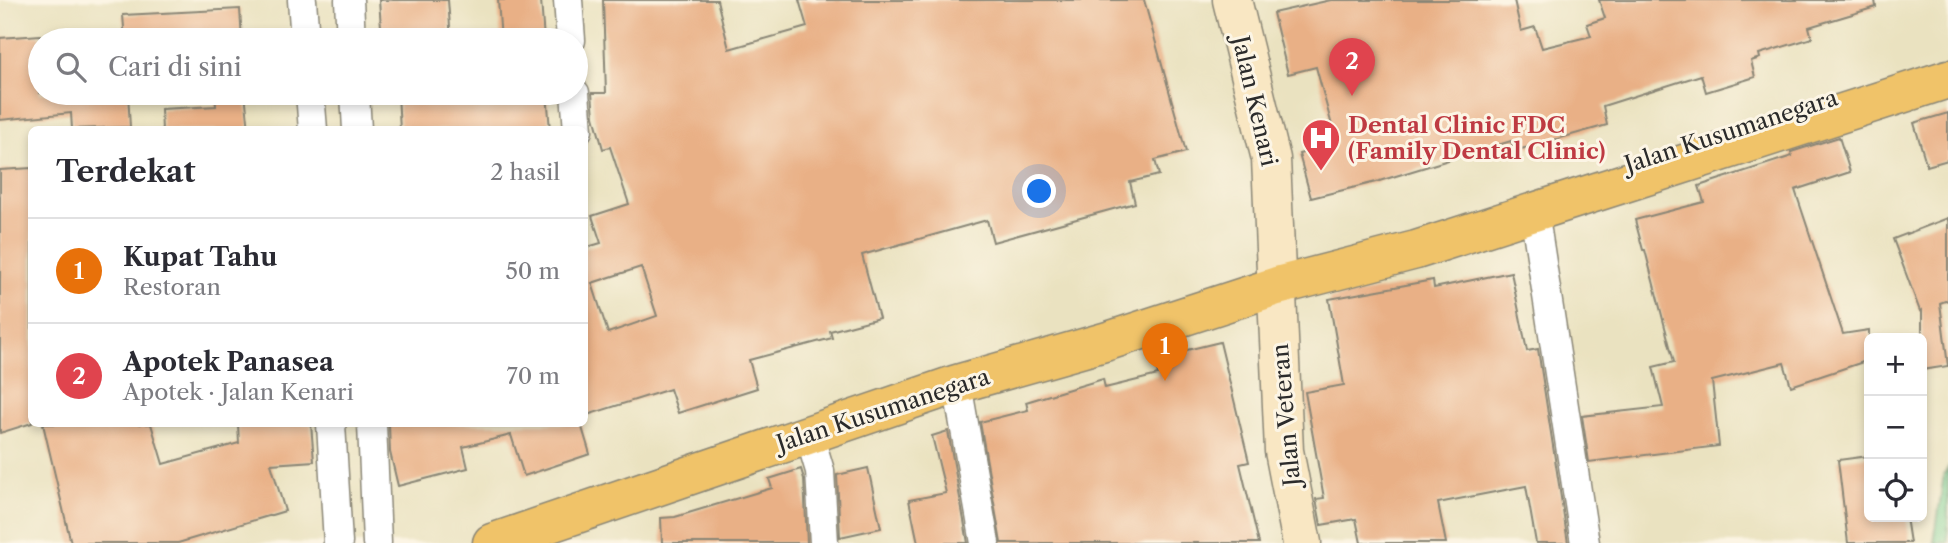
<!DOCTYPE html>
<html lang="id">
<head>
<meta charset="utf-8">
<style>
  :root { --surface:#fff; --page:#f7f7f7; --text:#2b2b33; --muted:#7c7c81; --line:#e1e1e2; --accent:#ea580c }
  body { margin:0; font-family:"Libre Caslon Text",serif; background:var(--page); color:var(--text) }
  .controls { position:absolute; right:21px; bottom:21px; display:grid; overflow:hidden; border-radius:10px; box-shadow:0 4px 10px #0003 }
  .controls button { width:63px; height:63px; display:grid; place-items:center; padding:0; border:0; border-bottom:2px solid var(--line); background:var(--surface); color:var(--text); font:35px sans-serif }
  .you { position:absolute; left:1040px; top:192px; width:24px; height:24px; margin:-18px; border:5px solid #fff; border-radius:50%; background:#1a73e8; box-shadow:0 0 0 10px #1a73e833 }
  .badge { display:grid; place-items:center; width:46px; height:46px; border-radius:50%; background:var(--accent); color:#fff; font-size:23px; font-weight:700 }
  .pin { position:absolute; translate:-50% -58px; filter:drop-shadow(0 2px 4px #0008) }
  .pin::after { content:''; position:absolute; top:37px; width:24px; height:21px; background:inherit; clip-path:polygon(0 0,100% 0,50% 100%) }
  .list { margin:0; padding:0; list-style:none }
  h2 { display:flex; justify-content:space-between; align-items:center; height:91px; margin:0; padding:0 28px; font-size:30px }
  h2 small { font-size:23px; font-weight:400; color:var(--muted) }
  .list li { display:grid; grid-template-columns:46px 1fr auto; gap:21px; align-items:center; box-sizing:border-box; height:105px; padding:0 28px; border-top:2px solid var(--line) }
  .list b { display:block; font-size:26px; white-space:nowrap }
  .list p { margin:0; font-size:23px; white-space:nowrap; color:var(--muted) }
  .list em { font-size:23px; font-style:normal; color:var(--muted) }
  .icon { flex:none; width:38px; height:38px; fill:none; stroke:currentColor; stroke-width:2; stroke-linecap:round; stroke-linejoin:round }
  .map { position:relative; flex:none; width:1948px; height:543px; overflow:hidden }
  .search { position:absolute; background:var(--surface); box-shadow:0 4px 10px #0003; left:28px; top:28px; width:560px; height:77px; display:flex; align-items:center; gap:18px; box-sizing:border-box; padding:0 24px; border-radius:38px; color:var(--muted); font-size:26px }
  .panel { position:absolute; background:var(--surface); box-shadow:0 4px 10px #0003; left:28px; top:126px; width:560px; height:301px; border-radius:10px }
  .map>svg:first-child { display:block }
</style>
</head>
<body>
<div class="map">
<svg width="1948" height="543" viewBox="0 0 1948 543">
  <defs>
    <pattern id="park-crowns" width="20" height="18" patternUnits="userSpaceOnUse" patternTransform="scale(1.75)"><rect width="20" height="18" fill="#7cd093"/><path d="M2 6a3 3 0 1 1 6 0M12 15a3 3 0 1 1 6 0" fill="none" stroke="#66a978"/></pattern>
  </defs>
  <rect width="100%" height="100%" fill="#fcf5e5"/>
  <filter id="ink" filterUnits="userSpaceOnUse"><feTurbulence type="fractalNoise" baseFrequency=".0143" numOctaves="2"/><feDisplacementMap in="SourceGraphic" scale="14" xChannelSelector="R" yChannelSelector="G"/><feConvolveMatrix kernelMatrix="1 2 1 2 8 2 1 2 1" color-interpolation-filters="sRGB"/></filter>
  <filter id="wash" filterUnits="userSpaceOnUse"><feTurbulence type="fractalNoise" baseFrequency=".00686" numOctaves="4" result="noise"/><feDisplacementMap in="SourceGraphic" scale="28" xChannelSelector="R" yChannelSelector="G"/><feGaussianBlur stdDeviation="1.57" result="paint"/><feColorMatrix in="noise" values="0 0 0 0 0 0 0 0 0 0 0 0 0 0 0 0 0 1.4 0 .05"/><feComposite in="paint" operator="in"/></filter>
  <g filter="url(#wash)">
    <rect width="100%" height="100%" fill="#eae2c0"/>
    <!-- park -->
    <path fill="url(#park-crowns)" stroke="#547e5f" stroke-width="2" d="M1948,468V543H1934L1944,475Z"/>
    <g id="blocks">
      <!-- building -->
      <g fill="#e9b086" fill-rule="evenodd">
        <path d="M379,0H448L451,40H382Z"/>
        <path d="M498,0H541L544,40H501Z"/>
        <path d="M603,0H717L729,49L807,27L799,0H1144L1186,152L1155,160L1159,175L1130,182L1135,203L993,242L987,220L862,255L879,318L830,331L832,338L749,360L757,388L678,413L670,389L584,416V248L601,243L592,216L629,204L610,147L603,149L594,116L592,93H606ZM641,267L657,316L608,333L592,283Z"/>
        <path d="M1331,0H1514L1521,31L1535,27L1542,48L1591,36L1587,24L1605,18L1599,0H1875L1876,7L1809,27L1812,38L1759,54L1760,58L1751,61L1755,77L1706,92L1701,75L1603,106L1607,125L1514,151L1511,141L1376,182L1311,198L1299,154L1337,144L1316,67L1288,74L1273,13Z"/>
        <path d="M240,9L242,40H125L123,15Z"/>
        <path d="M40,35V93H128L130,127L72,129L71,113L0,120V38Z"/>
        <path d="M215,93H245L249,130H162L161,109L216,106Z"/>
        <path d="M424,93H547L550,130H400L398,94Z"/>
        <path d="M1948,113V160L1927,166L1914,123Z"/>
        <path d="M1839,137L1850,172L1795,190L1843,334L1869,330V360L1791,386L1784,363L1712,381L1719,446L1589,462L1582,416L1663,407L1653,367L1674,362L1645,250H1643L1635,220L1704,202L1699,186L1792,156L1791,152Z"/>
        <path d="M32,168V423L0,433V170Z"/>
        <path d="M1948,218V300L1940,303L1948,366L1922,370V310L1920,311L1893,239Z"/>
        <path d="M1511,272L1527,351L1538,349L1568,543H1536L1526,486L1438,503L1446,543H1361L1356,519L1321,525L1316,499L1324,498L1305,392L1344,385L1329,299L1433,280L1434,288Z"/>
        <path d="M1220,342L1249,462L1240,464L1259,543H1001L980,422L1028,410L1026,402L1103,379L1105,388L1158,375L1154,358Z"/>
        <path d="M43,424H151L163,464L239,443L238,424H311L314,461L271,464L285,511L178,543H71Z"/>
        <path d="M389,424H581L590,454L524,476L511,435L463,447L468,468L398,486L390,452Z"/>
        <path d="M948,431L968,543H918L909,500L946,493L932,436Z"/>
        <path d="M1869,456V517H1906L1910,543H1848L1838,460Z"/>
        <path d="M868,468L881,528L840,537L837,475Z"/>
        <path d="M801,469L804,479L807,543H662L661,518L675,517L772,488L769,479Z"/>
      </g>
    </g>
  </g>
  <g filter="url(#ink)">
    <use href="#blocks" fill-opacity="0" stroke="#8a8676" stroke-width="2"/>
    <g fill="none" stroke-linecap="round" stroke-linejoin="round">
      <!-- street casing -->
      <g stroke="#8a8676" stroke-width="31">
        <g id="street">
          <path d="M302,0L305,40"/>
          <path d="M349,0L351,40"/>
          <path d="M568,0L571,40"/>
          <path d="M310,93L313,130"/>
          <path d="M355,93L357,130"/>
          <path d="M575,93L578,130"/>
          <path d="M1534,211L1585,543"/>
          <path d="M957,384L985,543"/>
          <path d="M331,424L338,543"/>
          <path d="M372,424L377,543"/>
          <path d="M809,434L820,471L824,543"/>
        </g>
      </g>
      <!-- secondary casing -->
      <g stroke="#8a8676" stroke-width="41">
        <path id="secondary" d="M1232,0L1271,159L1284,451L1302,543"/>
      </g>
      <!-- primary casing -->
      <g stroke="#8a8676" stroke-width="41">
        <path id="primary" d="M492,543L957,384L1108,341L1277,286L1416,250L1948,79"/>
      </g>
      <!-- street -->
      <use href="#street" stroke="#fff" stroke-width="28"/>
      <!-- secondary -->
      <use href="#secondary" stroke="#f9e7c3" stroke-width="38"/>
      <!-- primary -->
      <use href="#primary" stroke="#f0c369" stroke-width="38"/>
    </g>
  </g>
  <!-- icons -->
  <defs>
    <g id="hospital-pin" transform="scale(2.0125)"><path d="M0 17L-7.5 6A9.5 9.5 0 1 1 7.5 6Z" fill="#e0444e" stroke="#fcf5e5"/><path d="M-5-5h3v3.5h4V-5h3V5h-3V1.5h-4V5h-3Z" fill="#fff"/></g>
  </defs>
  <g fill-rule="evenodd">
    <use href="#hospital-pin" x="1321" y="138"/>
  </g>
  <g text-anchor="middle" dominant-baseline="central" stroke-width="6" stroke-linejoin="round" paint-order="stroke">
    <!-- street labels -->
    <g font-size="23" fill="#2b2b2b" stroke="#fcf5e5">
      <text transform="translate(1255 101) rotate(77)">Jalan Kenari</text>
      <text transform="translate(1731 131) rotate(-18)">Jalan Kusumanegara</text>
      <text transform="translate(883 410) rotate(-18)">Jalan Kusumanegara</text>
      <text transform="translate(1286 415) rotate(-95)">Jalan Veteran</text>
    </g>
    <!-- health labels -->
    <g font-size="23" font-weight="bold" fill="#be3a42" stroke="#fcf5e5" text-anchor="start">
      <text x="1348" y="125">Dental Clinic FDC<tspan x="1348" dy="26">(Family Dental Clinic)</tspan></text>
    </g>
  </g>
</svg>
<div class="controls">
<button>+</button>
<button>−</button>
<button><svg class="icon" aria-label="locate" viewBox="0 0 24 24"><circle cx="12" cy="12" r="6"/><path d="M12 2v4M12 18v4M2 12h4M18 12h4"/></svg></button>
</div>
<div class="you"></div>
<div class="pin badge" style="left:1165px;top:381px;background:#e8710a">1</div>
<div class="pin badge" style="left:1352px;top:96px;background:#e0444e">2</div>
<div class="search"><svg class="icon" aria-label="search" viewBox="0 0 24 24"><circle cx="10" cy="10" r="6"/><path d="M15 15l6 6"/></svg>Cari di sini</div>
<section class="panel">
<h2>Terdekat<small>2 hasil</small></h2>
<ul class="list">
<li><span class="badge" style="background:#e8710a">1</span><div><b>Kupat Tahu</b><p>Restoran</p></div><em>50 m</em></li>
<li><span class="badge" style="background:#e0444e">2</span><div><b>Apotek Panasea</b><p>Apotek · Jalan Kenari</p></div><em>70 m</em></li>
</ul>
</section>
</div>
</body>
</html>
